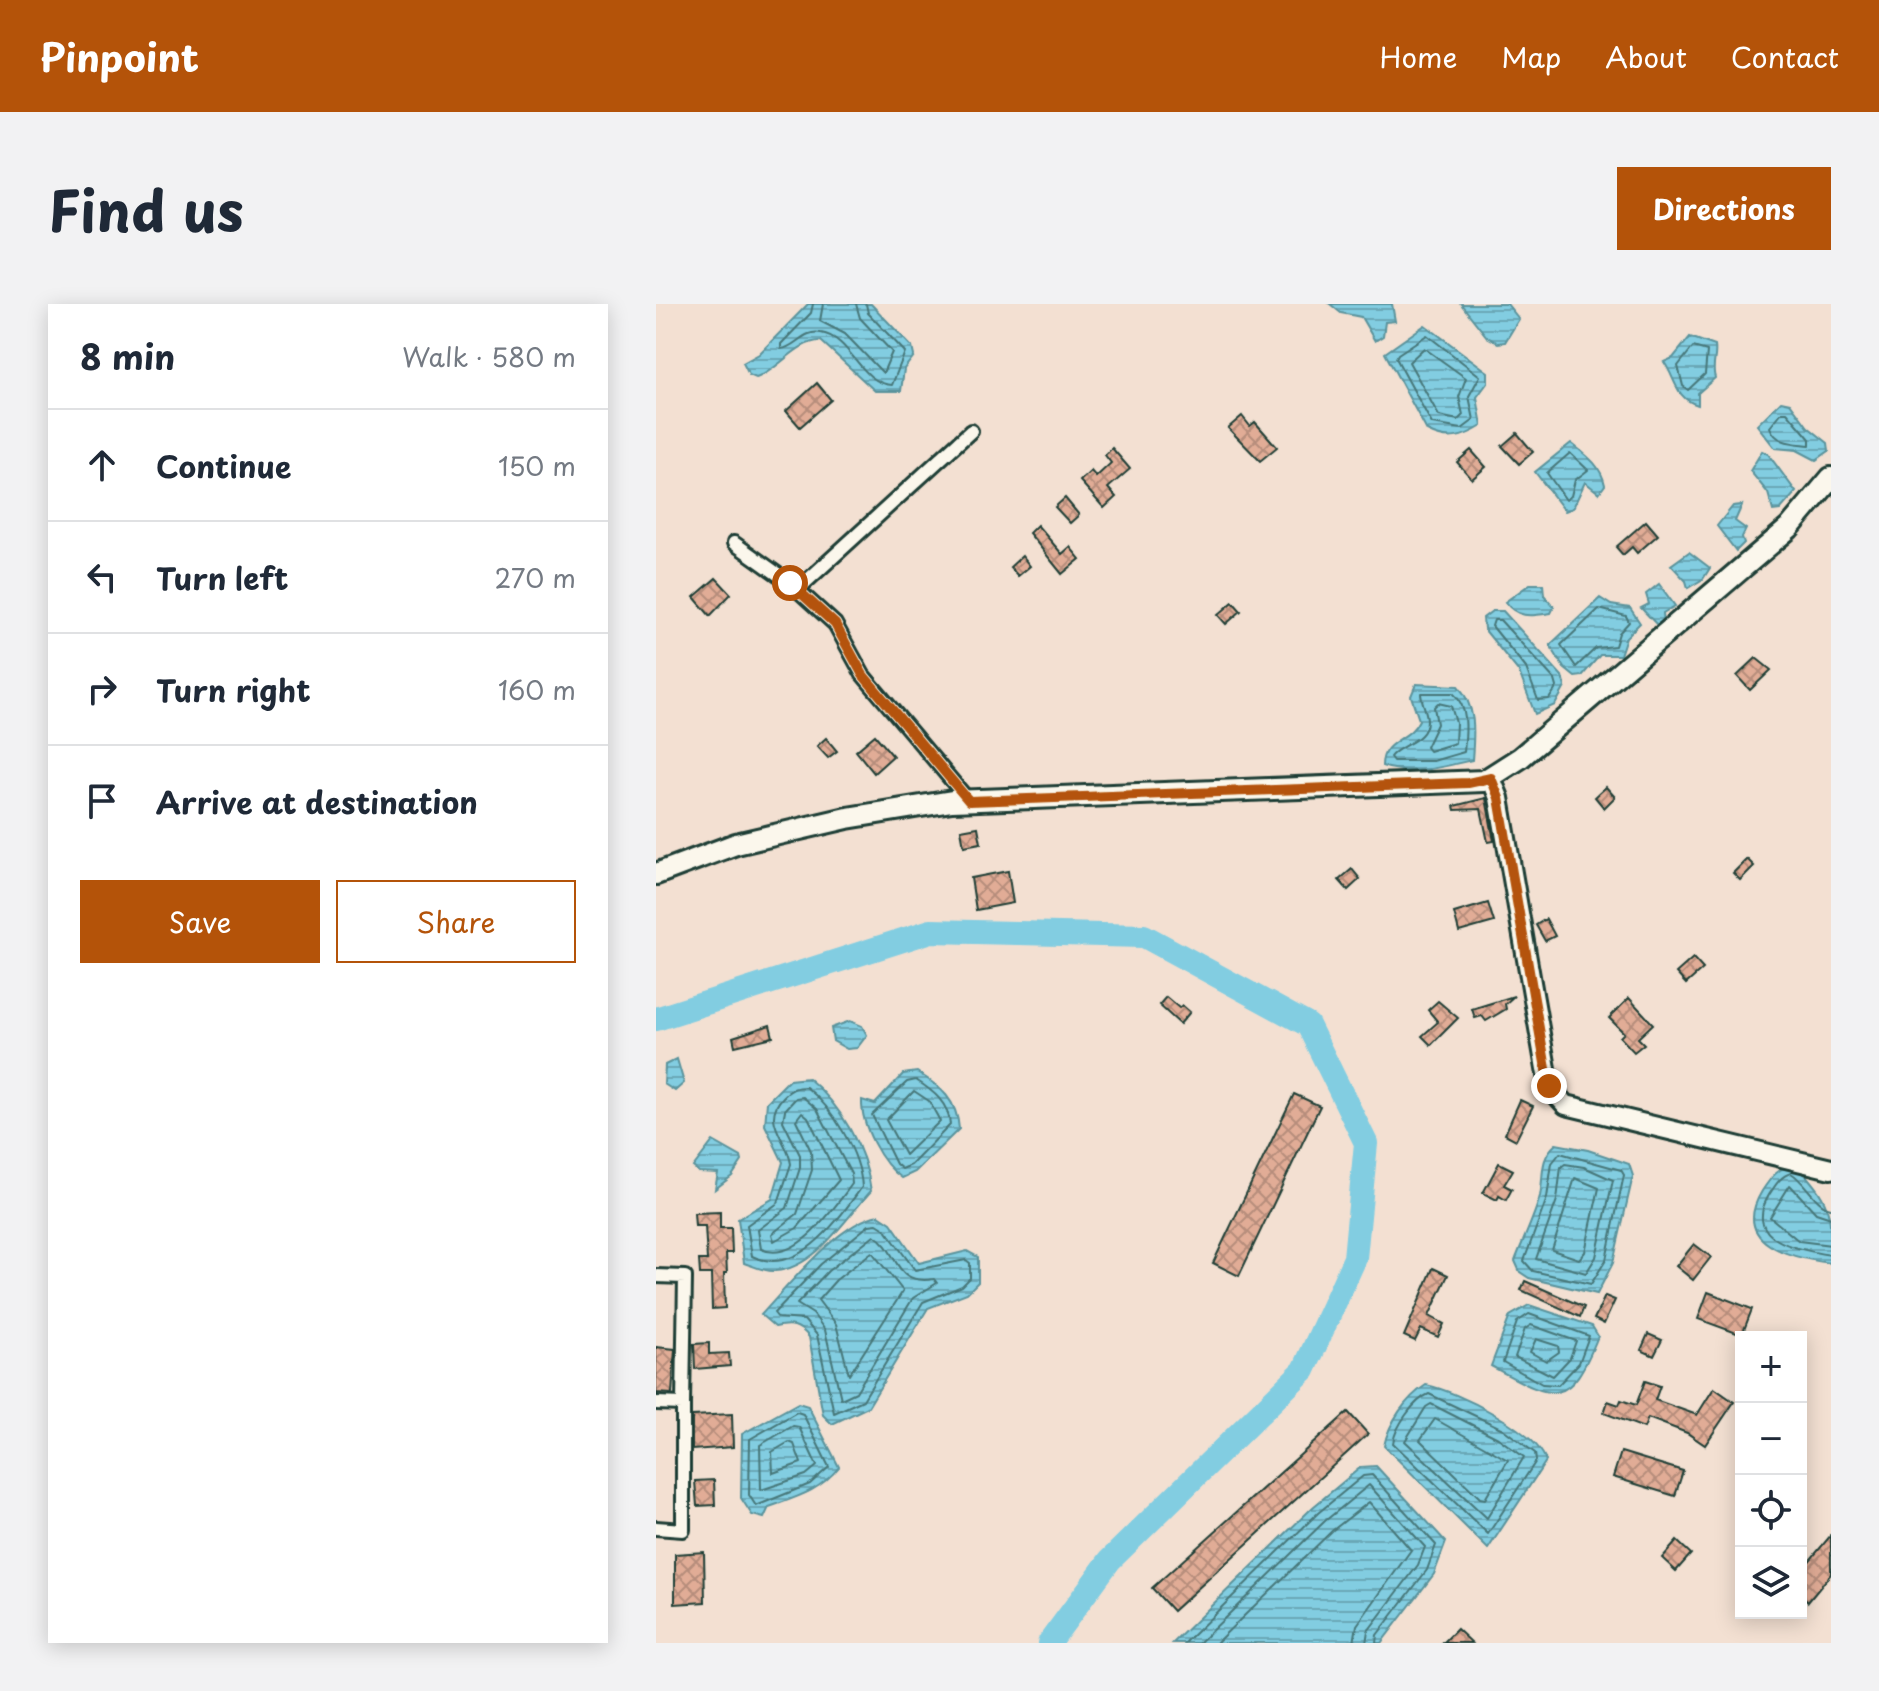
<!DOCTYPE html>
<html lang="en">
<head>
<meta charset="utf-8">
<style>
  :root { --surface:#fff; --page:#f2f2f3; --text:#1f2937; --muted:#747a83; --line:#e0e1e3; --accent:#b45309 }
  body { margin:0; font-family:"Playpen Sans",sans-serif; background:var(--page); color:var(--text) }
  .controls { position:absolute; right:24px; bottom:24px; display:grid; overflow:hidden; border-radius:0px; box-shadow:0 4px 20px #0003 }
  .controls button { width:72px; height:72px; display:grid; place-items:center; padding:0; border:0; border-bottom:2px solid var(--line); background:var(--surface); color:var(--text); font:40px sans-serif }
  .stop { position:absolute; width:24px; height:24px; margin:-18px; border:6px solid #b45309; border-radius:50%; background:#fff }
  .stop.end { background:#b45309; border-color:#fff; box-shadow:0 2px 8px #0008 }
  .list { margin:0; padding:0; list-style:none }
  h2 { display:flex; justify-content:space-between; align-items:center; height:104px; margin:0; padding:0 32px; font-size:34px }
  h2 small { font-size:26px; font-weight:400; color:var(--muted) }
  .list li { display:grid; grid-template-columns:52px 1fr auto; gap:24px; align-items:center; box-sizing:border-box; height:112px; padding:0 32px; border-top:2px solid var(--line) }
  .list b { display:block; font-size:30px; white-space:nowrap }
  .list em { font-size:26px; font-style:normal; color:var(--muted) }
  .actions { display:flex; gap:16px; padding:24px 32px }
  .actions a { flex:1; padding:18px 0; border:2px solid var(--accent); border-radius:0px; text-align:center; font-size:28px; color:var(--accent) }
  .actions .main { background:var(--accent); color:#fff }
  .icon { flex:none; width:44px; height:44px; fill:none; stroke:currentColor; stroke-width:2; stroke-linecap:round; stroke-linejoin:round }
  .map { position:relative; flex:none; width:1175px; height:1339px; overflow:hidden; border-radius:0px }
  header { display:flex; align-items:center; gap:48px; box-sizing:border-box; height:112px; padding:0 40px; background:var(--accent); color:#fff }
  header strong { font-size:38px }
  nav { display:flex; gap:44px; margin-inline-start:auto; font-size:28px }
  .intro { display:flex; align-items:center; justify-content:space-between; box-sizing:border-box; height:192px; padding:0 48px }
  h1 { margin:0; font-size:56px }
  .button { padding:20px 36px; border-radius:0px; background:var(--accent); color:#fff; font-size:28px; font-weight:700 }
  main { display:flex; gap:48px; padding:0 48px }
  aside { flex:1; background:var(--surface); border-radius:0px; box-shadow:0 4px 20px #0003 }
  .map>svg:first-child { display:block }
</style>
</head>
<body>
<header>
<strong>Pinpoint</strong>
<nav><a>Home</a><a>Map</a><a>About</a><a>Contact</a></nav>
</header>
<div class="intro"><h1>Find us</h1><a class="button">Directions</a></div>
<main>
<aside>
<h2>8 min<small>Walk · 580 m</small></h2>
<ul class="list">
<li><svg class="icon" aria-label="ahead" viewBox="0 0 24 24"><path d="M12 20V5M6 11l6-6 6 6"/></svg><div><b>Continue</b></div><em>150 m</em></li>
<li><svg class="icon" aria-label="left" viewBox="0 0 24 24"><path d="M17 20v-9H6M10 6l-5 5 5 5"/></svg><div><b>Turn left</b></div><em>270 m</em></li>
<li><svg class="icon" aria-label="right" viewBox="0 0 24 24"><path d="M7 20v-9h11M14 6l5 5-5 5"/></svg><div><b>Turn right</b></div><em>160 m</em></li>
<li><svg class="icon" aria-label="arrive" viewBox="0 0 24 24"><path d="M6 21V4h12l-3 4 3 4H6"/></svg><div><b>Arrive at destination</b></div></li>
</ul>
<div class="actions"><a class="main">Save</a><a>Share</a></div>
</aside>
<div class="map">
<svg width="1175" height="1339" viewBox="0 0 1175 1339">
  <defs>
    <pattern id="water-rules" width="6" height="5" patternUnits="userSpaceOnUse" patternTransform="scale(2)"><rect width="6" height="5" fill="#82cde1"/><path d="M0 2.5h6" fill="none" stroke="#6aa8b7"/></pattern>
    <pattern id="building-cross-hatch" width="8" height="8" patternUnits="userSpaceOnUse" patternTransform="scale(2)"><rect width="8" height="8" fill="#e1ac96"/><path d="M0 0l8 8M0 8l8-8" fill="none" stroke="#b68d7b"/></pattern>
  </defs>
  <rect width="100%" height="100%" fill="#f3e0d2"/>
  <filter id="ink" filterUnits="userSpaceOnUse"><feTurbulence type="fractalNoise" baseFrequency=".0125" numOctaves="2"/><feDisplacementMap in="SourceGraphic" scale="16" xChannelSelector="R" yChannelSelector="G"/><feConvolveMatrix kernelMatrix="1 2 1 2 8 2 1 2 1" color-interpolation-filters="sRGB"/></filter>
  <g filter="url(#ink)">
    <!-- water -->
    <g fill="url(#water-rules)" stroke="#5a939c" stroke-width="2">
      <path d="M152,0H215L256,43L258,52L248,65L245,87H219L165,37C140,37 123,66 100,74L93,71L87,59L103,50Z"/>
      <path d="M674,0H736L739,17L729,18L727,32L719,37L705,13L685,9Z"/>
      <path d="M805,0H851L863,15L849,38L842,39L831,33Z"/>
      <path d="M769,21L832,68V78L821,93L826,122C807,134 792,138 771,127L729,49Z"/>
      <path d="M1034,33L1059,42C1061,54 1055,61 1059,74L1042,89V101C1019,94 1020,75 1008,58L1017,54Z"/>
      <path d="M1125,97L1134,99L1152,123L1172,139L1173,147L1160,156L1141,146L1119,144L1101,121Z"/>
      <path d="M915,139C930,151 945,161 949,181L943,189L929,178L917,204L909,207L879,168Z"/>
      <path d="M1106,147L1112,150L1140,188L1124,206L1117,207L1112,189L1094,167Z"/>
      <path d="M1086,201L1079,217L1090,225L1086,233L1088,239L1080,247L1061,222L1077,202Z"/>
      <path d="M1033,248L1054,264L1047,275L1032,284L1030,277L1015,261Z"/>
      <path d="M874,280H887L888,291L898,303L895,309C875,312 862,315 849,298Z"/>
      <path d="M1003,280L1019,302L1007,309L1008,319L1000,320L985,304L993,300L990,290Z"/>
      <path d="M944,294L955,301L974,304L984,319L970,333L964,351H944L926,372L919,373L908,364L894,341Z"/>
      <path d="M836,307H847L906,372L909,383L899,401L879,410L863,368L828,325L827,314Z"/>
      <path d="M760,380L802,382C821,403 818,429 816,456C786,463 755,472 726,462C726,435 753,438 763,416L755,392Z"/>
      <path d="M194,717L206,722L211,731L201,744L191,745L177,737L175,724Z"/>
      <path d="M21,755L28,779L19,787L8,780L9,761Z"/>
      <path d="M261,768C285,783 301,796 303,825L259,868L246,874C225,860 205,821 206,796L219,800L247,770Z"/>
      <path d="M152,774C184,800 210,845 215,887C190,914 159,965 119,967C109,968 97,962 88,959L82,915L116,895L127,858L109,821L111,798L133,776Z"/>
      <path d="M57,837L85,853L86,857L76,872L59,885L62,869L43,868L37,863Z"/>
      <path d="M900,840L932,846L973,860L977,872L957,959L941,990L873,974L864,968L859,957C867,936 878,914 884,892C888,873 883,854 900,840Z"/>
      <path d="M1139,859C1175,899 1175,903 1175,959C1135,954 1074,940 1106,887C1115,873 1122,864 1139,859Z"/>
      <path d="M223,911L235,919L263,959L311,947L322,953V978L311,989L272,1004L212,1103L176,1120L167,1111L153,1033C143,1021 135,1019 119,1023L105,1011C133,981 183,918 223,911Z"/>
      <path d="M873,1001L936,1022L942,1032C912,1107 898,1096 835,1062L854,1012Z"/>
      <path d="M770,1081C801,1087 881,1127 890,1157L832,1245L728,1142C733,1118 750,1094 770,1081Z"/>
      <path d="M142,1099L152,1102L183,1163C164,1187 141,1193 113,1203L108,1214L96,1211L85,1194L86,1130Z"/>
      <path d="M720,1162L790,1238L778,1270L725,1339H517L657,1203L705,1163Z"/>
    </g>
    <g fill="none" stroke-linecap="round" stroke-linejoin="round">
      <!-- shore -->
      <g stroke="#477779" stroke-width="2">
        <path d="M157,0L155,9L125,40V45C139,44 148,25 165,29C196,34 203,79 236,81L249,48L212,9L210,0"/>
        <path d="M167,0L164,17L189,30L227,69L236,48L204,14L200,0"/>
        <path d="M771,31L824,72L813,92L818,116L806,125L776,120L740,54L742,50Z"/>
        <path d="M1037,43L1051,47L1049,70L1032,86L1027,82L1022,62Z"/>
        <path d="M768,44L810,74L803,93L807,111L802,116L783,112L753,58Z"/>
        <path d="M1126,108H1131L1154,135V141C1138,139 1120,140 1114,123Z"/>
        <path d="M914,149L932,166L919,176L915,192L910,196L891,169Z"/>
        <path d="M943,305L970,312L973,318L963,329L959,342L940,344L920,363L905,341Z"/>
        <path d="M844,316L899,376L901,383L893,395L882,396L870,364L836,322L838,316Z"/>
        <path d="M765,389H797C813,403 810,428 808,448L777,457H737L734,453C745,439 771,438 771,416C771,407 765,398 765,389Z"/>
        <path d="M782,399L795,402L800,419L799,439L773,447L770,443L781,420L778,403Z"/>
        <path d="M260,776C277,787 293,799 294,821L255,861L246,865L240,860L216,811L251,778Z"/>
        <path d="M150,783C177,804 204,849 206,883C181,917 142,974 96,952L91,921L122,899L135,860C132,835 104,817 127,793C135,785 139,783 150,783Z"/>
        <path d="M258,787L273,797L284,817L249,851L230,816Z"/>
        <path d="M147,793L161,805L195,870L196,880C177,905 140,961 105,945L102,926L131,904L144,864V851L127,817L129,806L140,794Z"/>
        <path d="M146,808L152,813L183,876L141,924L118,937L116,930L141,910L156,866L155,847L140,816Z"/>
        <path d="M904,849L965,866L968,871L950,956L935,980L877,967L868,957L891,894L896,859Z"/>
        <path d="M909,860L928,863L957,876L940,953L930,969L880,955L901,896L905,863Z"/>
        <path d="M919,874L943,884L929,948L923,955L896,946Z"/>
        <path d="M1175,904C1160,902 1149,877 1135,869C1124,872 1119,882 1113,891C1086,936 1142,946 1175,951"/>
        <path d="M1175,914L1160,909L1134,881L1114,913L1143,937L1175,941"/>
        <path d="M221,920L229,925L259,966L310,956L314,959V974L306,982L267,998L207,1096L178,1109L161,1031L148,1016L122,1014L118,1009L165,960L213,921Z"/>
        <path d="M218,931C244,947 236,982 278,975L281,979L257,994L200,1088L185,1095L169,1026L157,1010L141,1000L172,967Z"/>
        <path d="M216,948L247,987L193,1071L180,1020L162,996L180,976Z"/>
        <path d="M873,1010L933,1032L923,1059L902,1081L886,1080L847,1058L861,1018Z"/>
        <path d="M875,1021L920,1037L914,1054L897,1072L859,1053L869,1025Z"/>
        <path d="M880,1035L902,1042L903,1048L890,1057L874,1048Z"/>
        <path d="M773,1090L847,1125L879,1149L880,1157L832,1230L737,1139C739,1123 758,1096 773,1090Z"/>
        <path d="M775,1100L842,1134L868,1153L831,1214L749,1137L770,1103Z"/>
        <path d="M141,1108L147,1110L173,1163L154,1180L100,1202L93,1191L94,1135Z"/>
        <path d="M779,1115L852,1156L829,1195L824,1194L764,1136Z"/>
        <path d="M137,1122L143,1123L161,1162L150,1171L105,1186L104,1141Z"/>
        <path d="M133,1138L138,1140L145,1159L117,1169L116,1148Z"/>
        <path d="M529,1339L662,1209L707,1172L716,1171L780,1241L771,1266L721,1331L720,1339"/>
        <path d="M543,1339L669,1217L713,1181L769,1243L762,1261L712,1327L710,1339"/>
        <path d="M560,1339L677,1226L713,1198L755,1246L701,1321L698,1339"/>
      </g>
      <!-- river -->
      <path stroke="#82cde1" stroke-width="24" d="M0,715L275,627L488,632L652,721L710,839L699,954L648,1066L454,1256L393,1339"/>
    </g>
    <!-- building -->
    <g fill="url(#building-cross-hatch)" stroke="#1f3d34" stroke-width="2">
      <path d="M161,79L175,96L144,123L130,107Z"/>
      <path d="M586,112L594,122L599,118L621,143L604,157L572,124Z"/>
      <path d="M861,129L877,148L863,160L846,142Z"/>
      <path d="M456,144L474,165L452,184L460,193L448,204L424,177L435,167L440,173L455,159L449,151Z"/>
      <path d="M815,146L830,163L816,175L801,158Z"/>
      <path d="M409,194L423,211L414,219L399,203Z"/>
      <path d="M990,217L1002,231L981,249L976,243L967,251L960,243Z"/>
      <path d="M381,221L406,250L414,243L424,255L406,270L373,229Z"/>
      <path d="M366,252L374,262L362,272L354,263Z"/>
      <path d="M60,274L75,290L54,312L38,293Z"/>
      <path d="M577,298L585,307L570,320L562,311Z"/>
      <path d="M1100,354L1115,366L1094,386L1081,372Z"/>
      <path d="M219,431L237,452L218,469L200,447Z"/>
      <path d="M170,434L181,447L172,454L161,442Z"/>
      <path d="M950,483L959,493L948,504L939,493Z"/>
      <path d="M830,494L838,537L832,538L825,505L799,506L798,502Z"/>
      <path d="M322,523L325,539L308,542L305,526Z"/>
      <path d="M1091,555L1098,562L1084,576L1077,569Z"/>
      <path d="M696,565L704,575L692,586L683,576Z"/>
      <path d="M352,567L357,599L320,606L315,574Z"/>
      <path d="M832,599L838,618L803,628L798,609Z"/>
      <path d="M890,615L899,632L889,637L880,621Z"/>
      <path d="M1037,654L1047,665L1030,680L1020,669Z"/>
      <path d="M858,692L849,700L850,705L830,717L826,712L819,714L816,705Z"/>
      <path d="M510,693L523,704L526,701L534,708L524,720L503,701Z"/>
      <path d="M973,694L997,720L982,734L988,740L978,748L964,733L968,729L953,714Z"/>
      <path d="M782,697L802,714L775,741L766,732L782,718L772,706Z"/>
      <path d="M114,721L117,733L79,742L77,733Z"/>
      <path d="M638,790L664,802L583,972L557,959Z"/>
      <path d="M864,796L877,802L860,836L849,830Z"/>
      <path d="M843,859L857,866L848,881L856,885L850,896L843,892L841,896L827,889Z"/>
      <path d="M64,908V924H75L76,949H70L71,969H68L69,1004L56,1005L55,970H44L43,956H51L49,922H39L38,909Z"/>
      <path d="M1038,940L1055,953L1037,976L1020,962Z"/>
      <path d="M777,964L792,971L773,1012L788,1020L782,1033L765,1025L759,1037L748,1032Z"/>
      <path d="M869,977L928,1003L924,1013L865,986Z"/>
      <path d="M1052,988L1096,1005L1086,1031L1042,1015Z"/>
      <path d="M949,992L959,996L948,1020L938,1015Z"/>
      <path d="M992,1030L1006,1036L998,1052L985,1046Z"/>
      <path d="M53,1039V1050L73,1049L74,1062L39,1065L38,1040Z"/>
      <path d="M0,1043L19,1045L16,1090L0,1089Z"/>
      <path d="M989,1077L1004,1082L999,1096L1041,1111L1058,1084L1078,1098L1049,1141L1031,1129L992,1114L988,1124L948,1109L952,1097L963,1101L965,1096L980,1101Z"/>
      <path d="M692,1108L712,1130L517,1307L496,1284Z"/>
      <path d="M76,1110L77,1143L36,1146V1112Z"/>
      <path d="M965,1148L1027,1167L1019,1192L957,1173Z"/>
      <path d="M58,1176L59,1201L41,1202L39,1177Z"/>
      <path d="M1175,1231V1270L1152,1298L1145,1292V1267Z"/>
      <path d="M1021,1237L1035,1250L1020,1267L1006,1254Z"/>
      <path d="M48,1248L49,1298L19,1300V1250Z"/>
      <path d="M801,1325L816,1339H787Z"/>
    </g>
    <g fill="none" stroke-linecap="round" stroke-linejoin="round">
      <!-- street casing -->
      <g stroke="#1f3d34" stroke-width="18">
        <g id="street">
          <path d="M78,239L134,279L179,320L207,371L313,497"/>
          <path d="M142,285L315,127"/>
          <path d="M0,972L29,973L27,1100"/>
          <path d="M0,1099L27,1100V1226L0,1224"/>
        </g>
      </g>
      <!-- secondary casing -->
      <g stroke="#1f3d34" stroke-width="24">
        <path id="secondary" d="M835,474L843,494L893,782L910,801L1175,865"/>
      </g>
      <!-- primary casing -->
      <g stroke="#1f3d34" stroke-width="26">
        <path id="primary" d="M0,570L80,540L191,514L296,497L828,477L864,454L1133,224L1175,174"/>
      </g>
      <!-- street -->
      <use href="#street" stroke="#fbf7ec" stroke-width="12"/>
      <!-- secondary -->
      <use href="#secondary" stroke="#fbf7ec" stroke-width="18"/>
      <!-- primary -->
      <use href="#primary" stroke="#fbf7ec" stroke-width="20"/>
    </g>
  </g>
  <g fill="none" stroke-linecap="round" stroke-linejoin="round" filter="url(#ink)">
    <!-- route -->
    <path stroke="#b45309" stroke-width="10" d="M134,279L179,320L207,371L313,497L812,479L835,474L843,494L893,782"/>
  </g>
</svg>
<div class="controls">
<button>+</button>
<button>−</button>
<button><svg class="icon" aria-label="locate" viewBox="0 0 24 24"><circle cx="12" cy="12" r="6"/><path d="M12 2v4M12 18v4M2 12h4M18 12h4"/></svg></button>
<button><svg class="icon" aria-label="layers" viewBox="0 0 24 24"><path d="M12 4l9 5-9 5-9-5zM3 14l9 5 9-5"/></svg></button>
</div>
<div class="stop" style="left:134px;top:279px"></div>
<div class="stop end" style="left:893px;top:782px"></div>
</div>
</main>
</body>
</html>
